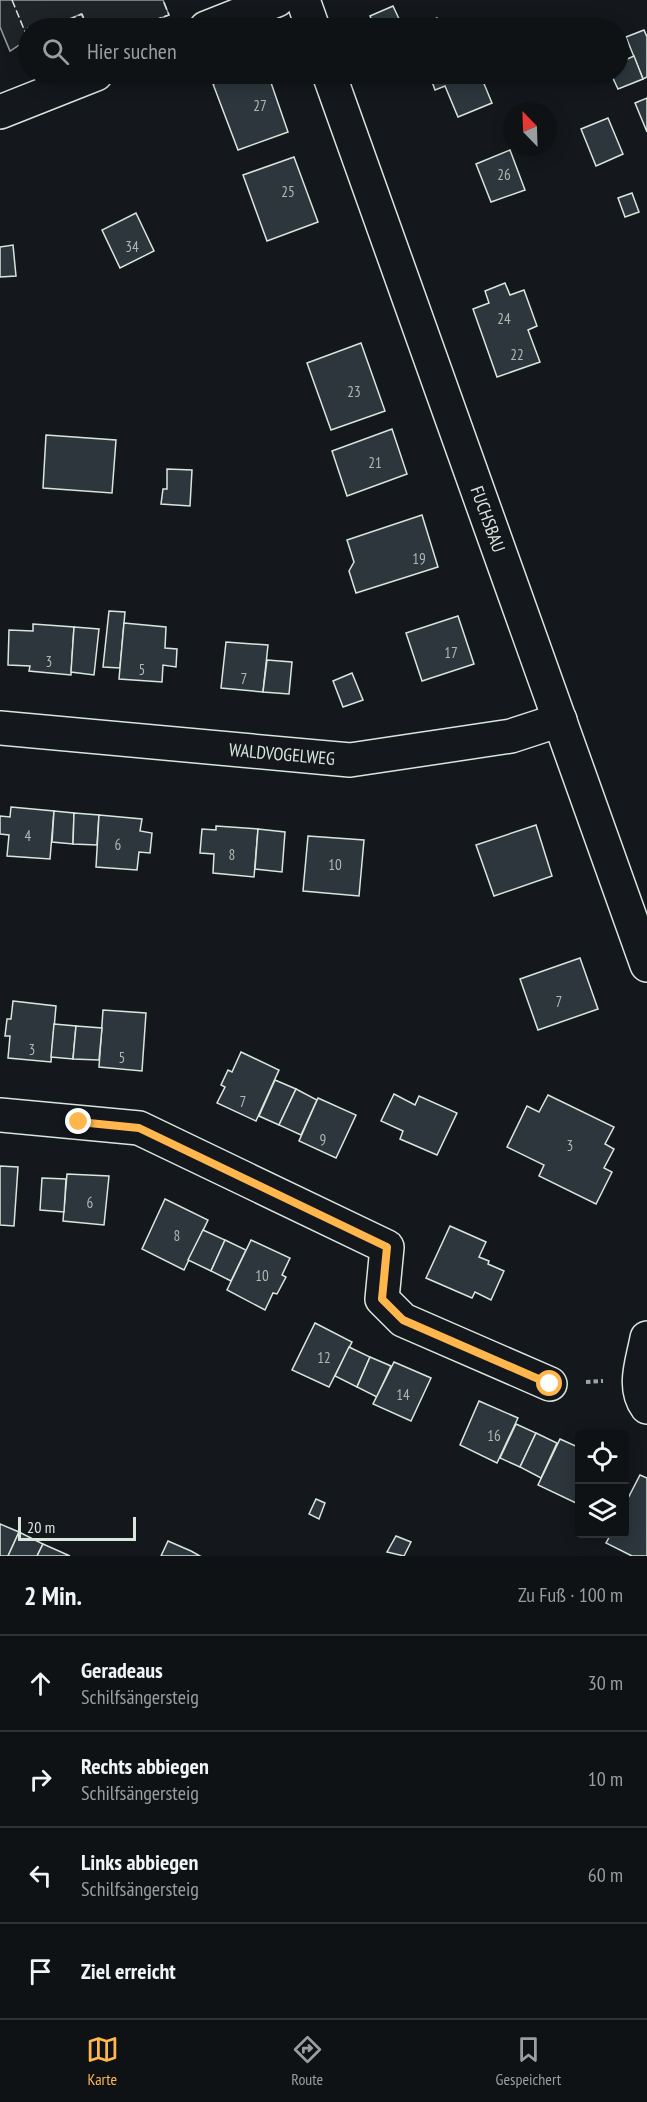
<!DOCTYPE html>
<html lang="de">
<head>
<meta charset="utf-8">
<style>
  :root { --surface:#0f1215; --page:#181b1e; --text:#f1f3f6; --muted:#9b9ea0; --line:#2f3234; --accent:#ffb74d }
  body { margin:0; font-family:"PT Sans Narrow",sans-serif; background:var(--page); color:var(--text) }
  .controls { position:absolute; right:18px; bottom:18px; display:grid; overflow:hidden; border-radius:6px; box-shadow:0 3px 15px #0003 }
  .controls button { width:54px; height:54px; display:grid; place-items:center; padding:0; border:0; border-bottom:2px solid var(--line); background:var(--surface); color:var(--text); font:30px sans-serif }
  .compass { position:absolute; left:503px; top:102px; width:54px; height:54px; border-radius:50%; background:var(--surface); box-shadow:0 3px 15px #0003; rotate:337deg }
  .scale { position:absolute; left:18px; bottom:15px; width:118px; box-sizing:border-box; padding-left:6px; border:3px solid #d8e6dc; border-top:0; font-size:16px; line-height:21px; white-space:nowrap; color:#d8e6dc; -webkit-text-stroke:4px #14181c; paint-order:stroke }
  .stop { position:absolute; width:18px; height:18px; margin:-14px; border:4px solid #ffb74d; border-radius:50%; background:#fff }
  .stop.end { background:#ffb74d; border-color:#fff; box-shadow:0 2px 6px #0008 }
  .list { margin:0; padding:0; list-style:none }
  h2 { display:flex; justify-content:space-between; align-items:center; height:78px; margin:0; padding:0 24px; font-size:26px }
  h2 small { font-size:20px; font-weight:400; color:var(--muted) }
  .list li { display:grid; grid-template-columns:39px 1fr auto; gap:18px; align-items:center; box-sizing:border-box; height:96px; padding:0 24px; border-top:2px solid var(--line) }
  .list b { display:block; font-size:22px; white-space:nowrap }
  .list p { margin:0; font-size:20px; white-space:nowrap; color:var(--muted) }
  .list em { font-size:20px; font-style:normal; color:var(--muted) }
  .icon { flex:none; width:33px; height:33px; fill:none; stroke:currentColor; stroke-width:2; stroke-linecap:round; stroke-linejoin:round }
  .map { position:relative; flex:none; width:647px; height:1556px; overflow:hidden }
  .search { position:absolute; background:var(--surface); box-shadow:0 3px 15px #0003; left:18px; right:18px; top:18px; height:66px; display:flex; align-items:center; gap:15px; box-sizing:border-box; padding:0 21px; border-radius:33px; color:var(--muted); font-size:22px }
  .sheet { height:462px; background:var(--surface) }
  nav { display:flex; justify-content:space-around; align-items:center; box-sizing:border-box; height:84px; border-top:2px solid var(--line); background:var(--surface); font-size:16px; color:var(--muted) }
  nav a { display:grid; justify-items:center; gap:3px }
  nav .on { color:var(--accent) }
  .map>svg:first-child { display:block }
</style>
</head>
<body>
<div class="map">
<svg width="647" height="1556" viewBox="0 0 647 1556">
  <rect width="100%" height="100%" fill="#14181c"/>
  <!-- green -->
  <path fill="#202428" stroke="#939e99" stroke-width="1.5" d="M0,0H163L169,15L133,28H88L81,14L48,28H28V39L10,51L0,27Z"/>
  <!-- building -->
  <g fill="#2c363c" stroke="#d8e6dc" stroke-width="1.5">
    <path d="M393,6L400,21L375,28L370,16Z"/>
    <path d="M437,18L442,28H419L418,26Z"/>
    <path d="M644,30L647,37V77L643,79L626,37Z"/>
    <path d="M634,56L643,79L618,89L611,74H618V63Z"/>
    <path d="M242,74H268L288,132L238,150L213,84Z"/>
    <path d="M439,74H480L492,103L458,117L445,86L435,90L431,79L440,75Z"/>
    <path d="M647,98V132L635,103Z"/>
    <path d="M608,118L623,154L596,166L581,129Z"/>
    <path d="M510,150L525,190L491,202L476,164Z"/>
    <path d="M294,157L318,222L267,241L243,175Z"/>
    <path d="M632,193L639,212L625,217L618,198Z"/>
    <path d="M136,213L154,251L120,268L102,230Z"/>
    <path d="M13,245L16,276L0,277V247Z"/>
    <path d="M505,283L510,295L524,290L537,326L528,330L540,362L497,377L473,309L489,303L485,291Z"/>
    <path d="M361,343L385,411L331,430L307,363Z"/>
    <path d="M392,429L407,474L347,496L332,451Z"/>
    <path d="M46,435L116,440L112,493L43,488Z"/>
    <path d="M167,469L192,470L190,506L161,504L163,489H167Z"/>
    <path d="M422,515L438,567L356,593L349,571L354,562L347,540Z"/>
    <path d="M109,611L125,612L120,668L103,667Z"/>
    <path d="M458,616L474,664L422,681L406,633Z"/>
    <path d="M124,623L166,627L165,648L177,649L176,667L163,665L162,682L119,679Z"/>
    <path d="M33,624L74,627L71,675L29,671L30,666L8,665L9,630L33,631Z"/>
    <path d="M74,627L99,629L94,675L71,672Z"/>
    <path d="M226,642L268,645L263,692L221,688Z"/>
    <path d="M267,660L292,662L289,694L263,692Z"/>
    <path d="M352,673L363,700L343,707L333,681Z"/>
    <path d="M11,807L54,811L50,859L7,856L9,835L0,834V816L10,817Z"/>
    <path d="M54,811L74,813L73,844L52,842Z"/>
    <path d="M74,813L99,815L97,845L73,844Z"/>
    <path d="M99,815L142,819L140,831L152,833L150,853L139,852L137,870L96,867Z"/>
    <path d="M536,825L552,876L494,896L476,845Z"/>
    <path d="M216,826L258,829L254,877L213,873L214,854L200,853L202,829L216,830Z"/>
    <path d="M258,829L285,832L282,872L255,869Z"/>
    <path d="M308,836L364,840L359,896L303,891Z"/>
    <path d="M580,958L598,1009L538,1030L520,979Z"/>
    <path d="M13,1001L56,1006L51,1062L8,1058L10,1036H5L7,1019H11Z"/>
    <path d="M103,1010L146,1013L142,1071L99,1067Z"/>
    <path d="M54,1024L76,1026L73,1059L51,1057Z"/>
    <path d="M76,1026L102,1028L99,1060L73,1059Z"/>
    <path d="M241,1052L279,1070L256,1121L217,1103L225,1087L221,1085L228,1070L232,1072Z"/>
    <path d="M275,1080L296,1089L279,1125L259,1116Z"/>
    <path d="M296,1089L317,1100L301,1135L279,1125Z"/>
    <path d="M394,1094L415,1105L419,1096L457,1113L437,1155L400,1139L403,1131L381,1121Z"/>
    <path d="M548,1095L614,1127L605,1144L614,1149L604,1168L612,1172L596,1204L539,1176L544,1165L507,1147L527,1106L539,1112Z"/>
    <path d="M318,1098L356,1115L336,1158L299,1141Z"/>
    <path d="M0,1166L18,1167L14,1226L0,1225Z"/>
    <path d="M67,1174L109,1176L104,1225L63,1221Z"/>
    <path d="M42,1178L66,1179L64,1212L40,1210Z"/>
    <path d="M165,1199L208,1220L184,1270L142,1249Z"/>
    <path d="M450,1226L486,1242L479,1257L489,1261L488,1264L504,1271L491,1300L475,1292L472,1298L426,1278Z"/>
    <path d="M203,1230L225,1240L211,1271L188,1260Z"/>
    <path d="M225,1240L246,1250L231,1281L211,1271Z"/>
    <path d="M251,1240L290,1258L282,1275L286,1277L277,1294L273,1293L265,1310L227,1290Z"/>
    <path d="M315,1323L352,1342L329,1387L292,1370Z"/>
    <path d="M349,1347L370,1357L357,1387L335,1376Z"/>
    <path d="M370,1357L391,1366L377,1397L357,1387Z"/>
    <path d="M394,1362L431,1378L411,1421L373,1404Z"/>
    <path d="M479,1401L518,1418L497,1463L460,1445Z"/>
    <path d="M516,1424L536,1433L520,1467L500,1458Z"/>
    <path d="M536,1433L557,1443L541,1478L520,1467Z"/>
    <path d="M560,1439L580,1448V1495L576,1503L538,1485Z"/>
    <path d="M640,1475L647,1478V1556H632L606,1543L611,1534H624V1506Z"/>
    <path d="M316,1499L325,1503L319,1519L309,1514Z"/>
    <path d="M0,1524L19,1532L8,1556H0Z"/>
    <path d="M19,1532L43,1544L37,1556H8Z"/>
    <path d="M396,1536L411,1542L404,1556L387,1552Z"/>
    <path d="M168,1541L191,1551L200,1556H161Z"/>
    <path d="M43,1544L70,1556H37Z"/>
  </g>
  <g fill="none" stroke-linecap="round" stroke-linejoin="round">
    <!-- minor casing -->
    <g stroke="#d8e6dc" stroke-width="36">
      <g id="minor">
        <path d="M303,0L313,28"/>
        <path d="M206,28L277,0"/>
        <path d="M329,74L647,965"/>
        <path d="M0,112L96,74"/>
        <path d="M0,728L350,760L511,736L560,720"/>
        <path d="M0,1115L139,1128L387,1247L382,1299L403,1320L550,1384"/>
        <path d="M647,1338C643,1361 632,1387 647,1407"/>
      </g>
    </g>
    <!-- path -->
    <path stroke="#9da8a2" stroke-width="4" stroke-dasharray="4.5 3" stroke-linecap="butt" d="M586,1382L603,1381"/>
    <!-- minor -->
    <use href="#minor" stroke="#14181c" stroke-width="33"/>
    <!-- fence -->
    <g stroke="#d8e6dc" stroke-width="1.5" stroke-dasharray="8 3" stroke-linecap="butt">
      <path d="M12,0L28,39"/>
      <path d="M48,28L82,14L88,28"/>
      <path d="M133,28L169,15L163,0"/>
    </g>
  </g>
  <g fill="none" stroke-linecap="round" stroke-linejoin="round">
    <!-- route -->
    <path stroke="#ffb74d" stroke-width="8" d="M79,1122L139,1128L387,1247L382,1299L403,1320L550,1384"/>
  </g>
  <g text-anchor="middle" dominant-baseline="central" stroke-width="4.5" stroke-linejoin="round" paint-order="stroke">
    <!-- number labels -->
    <g font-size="15" fill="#adbab4">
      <text x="260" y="105">27</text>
      <text x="504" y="174">26</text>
      <text x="288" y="191">25</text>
      <text x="132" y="246">34</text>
      <text x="504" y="318">24</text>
      <text x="517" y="354">22</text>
      <text x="354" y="391">23</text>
      <text x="375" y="462">21</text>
      <text x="419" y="558">19</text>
      <text x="451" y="652">17</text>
      <text x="49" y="661">3</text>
      <text x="142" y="669">5</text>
      <text x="244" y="678">7</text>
      <text x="28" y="835">4</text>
      <text x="118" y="844">6</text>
      <text x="232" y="854">8</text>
      <text x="335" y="864">10</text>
      <text x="559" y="1001">7</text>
      <text x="32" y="1049">3</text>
      <text x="122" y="1057">5</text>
      <text x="243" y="1101">7</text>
      <text x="323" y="1139">9</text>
      <text x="570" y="1145">3</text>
      <text x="90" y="1202">6</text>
      <text x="177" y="1235">8</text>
      <text x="262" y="1275">10</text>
      <text x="324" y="1357">12</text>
      <text x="403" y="1394">14</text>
      <text x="494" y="1435">16</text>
    </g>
    <!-- street labels -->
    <g font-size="18" fill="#d8e6dc" stroke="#14181c">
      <text transform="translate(488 519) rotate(70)">FUCHSBAU</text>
      <text transform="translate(282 754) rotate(5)">WALDVOGELWEG</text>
    </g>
  </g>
</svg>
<div class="controls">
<button><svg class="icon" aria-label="locate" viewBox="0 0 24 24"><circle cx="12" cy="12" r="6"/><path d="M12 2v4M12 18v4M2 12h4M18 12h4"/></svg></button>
<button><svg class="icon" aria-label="layers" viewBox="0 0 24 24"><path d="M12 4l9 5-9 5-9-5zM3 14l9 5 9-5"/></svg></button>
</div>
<svg class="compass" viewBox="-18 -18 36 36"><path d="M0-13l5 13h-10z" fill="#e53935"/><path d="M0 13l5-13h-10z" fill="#9b9ea0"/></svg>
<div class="scale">20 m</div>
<div class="stop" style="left:550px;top:1384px"></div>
<div class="stop end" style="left:79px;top:1122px"></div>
<div class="search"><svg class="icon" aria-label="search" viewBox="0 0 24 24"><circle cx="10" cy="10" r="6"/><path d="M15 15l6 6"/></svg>Hier suchen</div>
</div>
<section class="sheet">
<h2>2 Min.<small>Zu Fuß · 100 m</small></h2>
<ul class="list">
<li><svg class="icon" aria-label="ahead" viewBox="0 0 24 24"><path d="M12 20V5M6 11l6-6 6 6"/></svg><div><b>Geradeaus</b><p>Schilfsängersteig</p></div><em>30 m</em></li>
<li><svg class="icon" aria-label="right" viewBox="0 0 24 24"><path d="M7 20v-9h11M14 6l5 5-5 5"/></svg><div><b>Rechts abbiegen</b><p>Schilfsängersteig</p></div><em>10 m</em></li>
<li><svg class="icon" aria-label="left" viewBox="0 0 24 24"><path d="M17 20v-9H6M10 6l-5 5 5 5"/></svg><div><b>Links abbiegen</b><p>Schilfsängersteig</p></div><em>60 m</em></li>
<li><svg class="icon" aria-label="arrive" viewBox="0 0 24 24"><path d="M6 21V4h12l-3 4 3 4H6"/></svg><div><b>Ziel erreicht</b></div></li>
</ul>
</section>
<nav>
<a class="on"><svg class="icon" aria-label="map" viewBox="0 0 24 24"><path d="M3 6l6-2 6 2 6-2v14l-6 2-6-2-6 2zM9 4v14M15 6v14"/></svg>Karte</a>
<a><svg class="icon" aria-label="directions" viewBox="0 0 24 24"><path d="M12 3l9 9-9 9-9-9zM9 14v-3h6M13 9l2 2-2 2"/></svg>Route</a>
<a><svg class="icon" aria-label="saved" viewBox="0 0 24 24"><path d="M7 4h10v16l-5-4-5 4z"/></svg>Gespeichert</a>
</nav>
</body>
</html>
